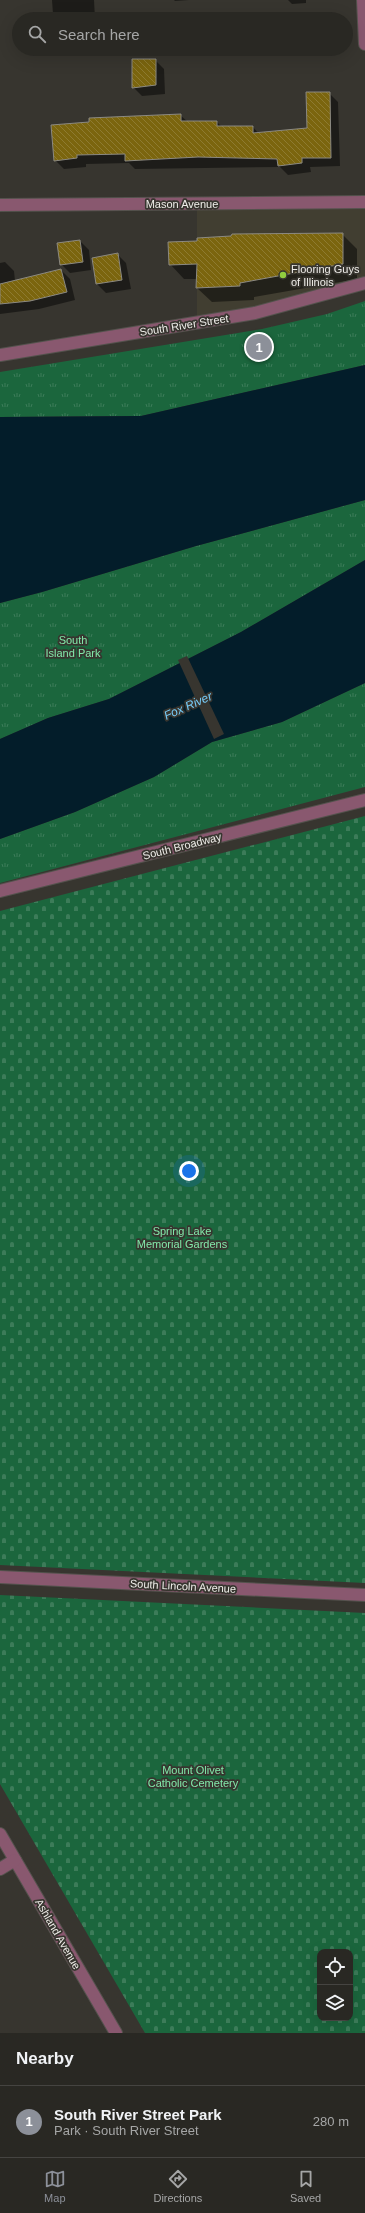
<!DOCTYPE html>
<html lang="en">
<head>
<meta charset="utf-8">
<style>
  :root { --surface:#292823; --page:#353430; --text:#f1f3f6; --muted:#a5a6a6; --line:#454441; --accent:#8c9099 }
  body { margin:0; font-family:Helvetica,sans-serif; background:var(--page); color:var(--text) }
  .controls { position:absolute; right:12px; bottom:12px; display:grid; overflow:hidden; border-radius:8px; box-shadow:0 4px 16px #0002 }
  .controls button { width:36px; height:36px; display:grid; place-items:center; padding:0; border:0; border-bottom:1px solid var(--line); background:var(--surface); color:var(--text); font:20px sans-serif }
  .you { position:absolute; left:189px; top:1171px; width:14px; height:14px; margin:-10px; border:3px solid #fff; border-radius:50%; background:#1a73e8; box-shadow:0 0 0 6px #1a73e833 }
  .badge { display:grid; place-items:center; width:26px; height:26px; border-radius:50%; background:var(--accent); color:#fff; font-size:13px; font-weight:700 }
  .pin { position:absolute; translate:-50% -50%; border:2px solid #fff; box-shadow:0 1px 4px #0006 }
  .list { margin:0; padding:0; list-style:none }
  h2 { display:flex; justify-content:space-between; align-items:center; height:52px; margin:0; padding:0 16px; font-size:17px }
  h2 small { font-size:13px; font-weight:400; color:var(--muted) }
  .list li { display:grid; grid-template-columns:26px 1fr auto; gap:12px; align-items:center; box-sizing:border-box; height:72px; padding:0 16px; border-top:1px solid var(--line) }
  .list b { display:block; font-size:15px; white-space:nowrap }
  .list p { margin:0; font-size:13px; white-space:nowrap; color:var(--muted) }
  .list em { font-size:13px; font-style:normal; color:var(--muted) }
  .icon { flex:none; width:22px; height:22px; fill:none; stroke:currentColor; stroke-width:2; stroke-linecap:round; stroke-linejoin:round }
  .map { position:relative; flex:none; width:365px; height:2033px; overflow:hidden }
  .search { position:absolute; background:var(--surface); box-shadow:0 4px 16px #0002; left:12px; right:12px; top:12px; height:44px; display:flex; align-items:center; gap:10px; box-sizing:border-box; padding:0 14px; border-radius:22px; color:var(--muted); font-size:15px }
  .sheet { height:124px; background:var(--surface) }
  nav { display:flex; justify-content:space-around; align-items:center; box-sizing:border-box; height:56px; border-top:1px solid var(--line); background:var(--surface); font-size:11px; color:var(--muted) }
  nav a { display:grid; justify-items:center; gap:2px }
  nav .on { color:var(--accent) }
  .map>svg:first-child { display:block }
</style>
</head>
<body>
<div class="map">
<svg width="365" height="2033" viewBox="0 0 365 2033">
  <defs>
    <pattern id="grass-tufts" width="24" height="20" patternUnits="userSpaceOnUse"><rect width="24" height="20" fill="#1b663d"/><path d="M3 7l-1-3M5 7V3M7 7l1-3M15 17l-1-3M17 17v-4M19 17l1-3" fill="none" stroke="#3c7c59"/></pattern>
    <pattern id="cemetery-stones" width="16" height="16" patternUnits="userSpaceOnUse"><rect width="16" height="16" fill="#1b663d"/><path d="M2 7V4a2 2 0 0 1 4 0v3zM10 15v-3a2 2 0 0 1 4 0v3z" fill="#3c7c59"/></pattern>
    <pattern id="building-back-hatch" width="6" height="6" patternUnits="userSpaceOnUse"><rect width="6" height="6" fill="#7b650e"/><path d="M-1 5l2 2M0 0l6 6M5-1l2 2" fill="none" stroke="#8e7b31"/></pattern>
  </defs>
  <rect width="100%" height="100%" fill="#37352f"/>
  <!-- built -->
  <path fill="#413e31" d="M365,206V280L254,311L197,319V207Z"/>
  <!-- grass -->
  <g fill="url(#grass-tufts)">
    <path d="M365,301V365L141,416L0,417V372L262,329L327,314Z"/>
    <path d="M365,500V560L241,632L109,699L48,718L0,739V603L42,592L196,546Z"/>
    <path d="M365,683V787L0,883V839L75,812L154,777L212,742L282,722Z"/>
  </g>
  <!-- cemetery -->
  <g fill="url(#cemetery-stones)" fill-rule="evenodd">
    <path d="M365,816V1583L0,1565V911Z"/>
    <path d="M0,1595L365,1613V2033H145L0,1784ZM320,1952H350V2018H320Z"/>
  </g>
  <!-- water -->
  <g fill="#031d2a">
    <path d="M365,365V500L196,546L42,592L0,603V417L141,416Z"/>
    <path d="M365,560V683L282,722L212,742L154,777L75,812L0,839V739L48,718L109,699L241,632Z"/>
  </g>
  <!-- pier -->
  <path fill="#37352f" d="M187,656L224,734L214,739L178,660Z"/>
  <!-- shadow -->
  <g fill="#0007">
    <path d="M52,0H94L95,19H58L53,14Z"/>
    <path d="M174,0H189L175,1Z"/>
    <path d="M288,0H306V3L292,4Z"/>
    <path d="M275,49H300V52L280,56Z"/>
    <path d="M155,60L164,69L165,94L142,96L133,87Z"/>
    <path d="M329,93L338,102L340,166L310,167L311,172L288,175L280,167L135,169L129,163L86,164V167L64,169L55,160L180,115L188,122H217L222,127H253L259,134L308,128Z"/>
    <path d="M342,234L357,249V279L254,297V300L212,302L197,288V279H184L170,264L198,242Z"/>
    <path d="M80,241L89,250L91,270L70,273L61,264Z"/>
    <path d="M117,254L126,263L131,289L106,293L97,284L93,259Z"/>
    <path d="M5,262L14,271L15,281L61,270L70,279L75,300L39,309L0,314V263Z"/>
  </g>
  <!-- building -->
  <g fill="url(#building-back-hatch)" stroke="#8b8982">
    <path d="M132,59H156V85L132,88Z"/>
    <path d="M306,92H330L331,158H302V163L278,166L277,159L198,157L125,161V154L77,155V158L54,161L51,125L89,122V118L181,114V121H217V126H253V133L307,128Z"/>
    <path d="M343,233V264L240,283V286L196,288L197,264L169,265L168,242L197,241V238L231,236L232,234Z"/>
    <path d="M80,240L83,262L60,265L57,243Z"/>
    <path d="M118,253L122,280L96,284L92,258Z"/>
    <path d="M61,269L67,292L30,301L0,304V284Z"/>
  </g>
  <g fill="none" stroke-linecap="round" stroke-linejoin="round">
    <!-- minor casing -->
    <g stroke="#54524d" stroke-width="14">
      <g id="minor">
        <path d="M363,0L365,44"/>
        <path d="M0,205L365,202"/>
        <path d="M0,355L255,313L365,283"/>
        <path d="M0,891L365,800"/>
        <path d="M0,1577L365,1595"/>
        <path d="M0,1834L116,2033"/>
        <path d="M0,1869L15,1860"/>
      </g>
    </g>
    <!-- minor -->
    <use href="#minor" stroke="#89586f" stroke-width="12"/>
  </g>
  <!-- markers -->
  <circle fill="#91cd3f" stroke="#37352f" stroke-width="1.5" cx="283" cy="275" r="4"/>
  <g text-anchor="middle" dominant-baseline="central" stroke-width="3.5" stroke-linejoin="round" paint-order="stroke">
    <!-- street labels -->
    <g font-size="11" fill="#efede9" stroke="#37352f">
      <text x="182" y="204">Mason Avenue</text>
      <text transform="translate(184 325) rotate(-9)">South River Street</text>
      <text transform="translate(182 846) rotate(-14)">South Broadway</text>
      <text transform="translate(183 1586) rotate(3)">South Lincoln Avenue</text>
      <text transform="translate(58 1934) rotate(60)">Ashland Avenue</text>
    </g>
    <!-- poi labels -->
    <g font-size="11" fill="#efede9" stroke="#37352f" text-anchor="start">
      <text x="291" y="269">Flooring Guys<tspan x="291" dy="13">of Illinois</tspan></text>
    </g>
    <!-- park labels -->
    <g font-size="11" fill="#82e8a9" stroke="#37352f">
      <text x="73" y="640">South<tspan x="73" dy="13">Island Park</tspan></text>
      <text x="182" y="1231">Spring Lake<tspan x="182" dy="13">Memorial Gardens</tspan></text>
      <text x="193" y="1770">Mount Olivet<tspan x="193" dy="13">Catholic Cemetery</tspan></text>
    </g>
    <!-- water labels -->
    <g font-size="12" font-style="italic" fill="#77cdfa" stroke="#37352f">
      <text transform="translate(188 706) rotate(-24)">Fox River</text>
    </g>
  </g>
</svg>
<div class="controls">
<button><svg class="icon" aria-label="locate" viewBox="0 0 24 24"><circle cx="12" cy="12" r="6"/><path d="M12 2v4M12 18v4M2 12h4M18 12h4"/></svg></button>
<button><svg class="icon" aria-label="layers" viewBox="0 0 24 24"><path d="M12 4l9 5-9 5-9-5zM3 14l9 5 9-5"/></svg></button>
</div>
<div class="you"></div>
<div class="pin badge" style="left:259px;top:347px">1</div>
<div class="search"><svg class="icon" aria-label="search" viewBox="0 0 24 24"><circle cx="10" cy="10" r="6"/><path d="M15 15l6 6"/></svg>Search here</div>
</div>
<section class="sheet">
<h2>Nearby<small></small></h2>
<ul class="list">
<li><span class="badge">1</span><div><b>South River Street Park</b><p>Park · South River Street</p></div><em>280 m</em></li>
</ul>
</section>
<nav>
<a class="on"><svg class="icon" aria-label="map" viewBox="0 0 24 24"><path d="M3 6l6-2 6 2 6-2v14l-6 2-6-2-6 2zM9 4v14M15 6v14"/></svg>Map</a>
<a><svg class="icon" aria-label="directions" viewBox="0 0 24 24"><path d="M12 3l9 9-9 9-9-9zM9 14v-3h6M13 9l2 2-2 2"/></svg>Directions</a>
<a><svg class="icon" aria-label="saved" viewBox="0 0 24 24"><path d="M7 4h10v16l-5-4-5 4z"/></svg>Saved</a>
</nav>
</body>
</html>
